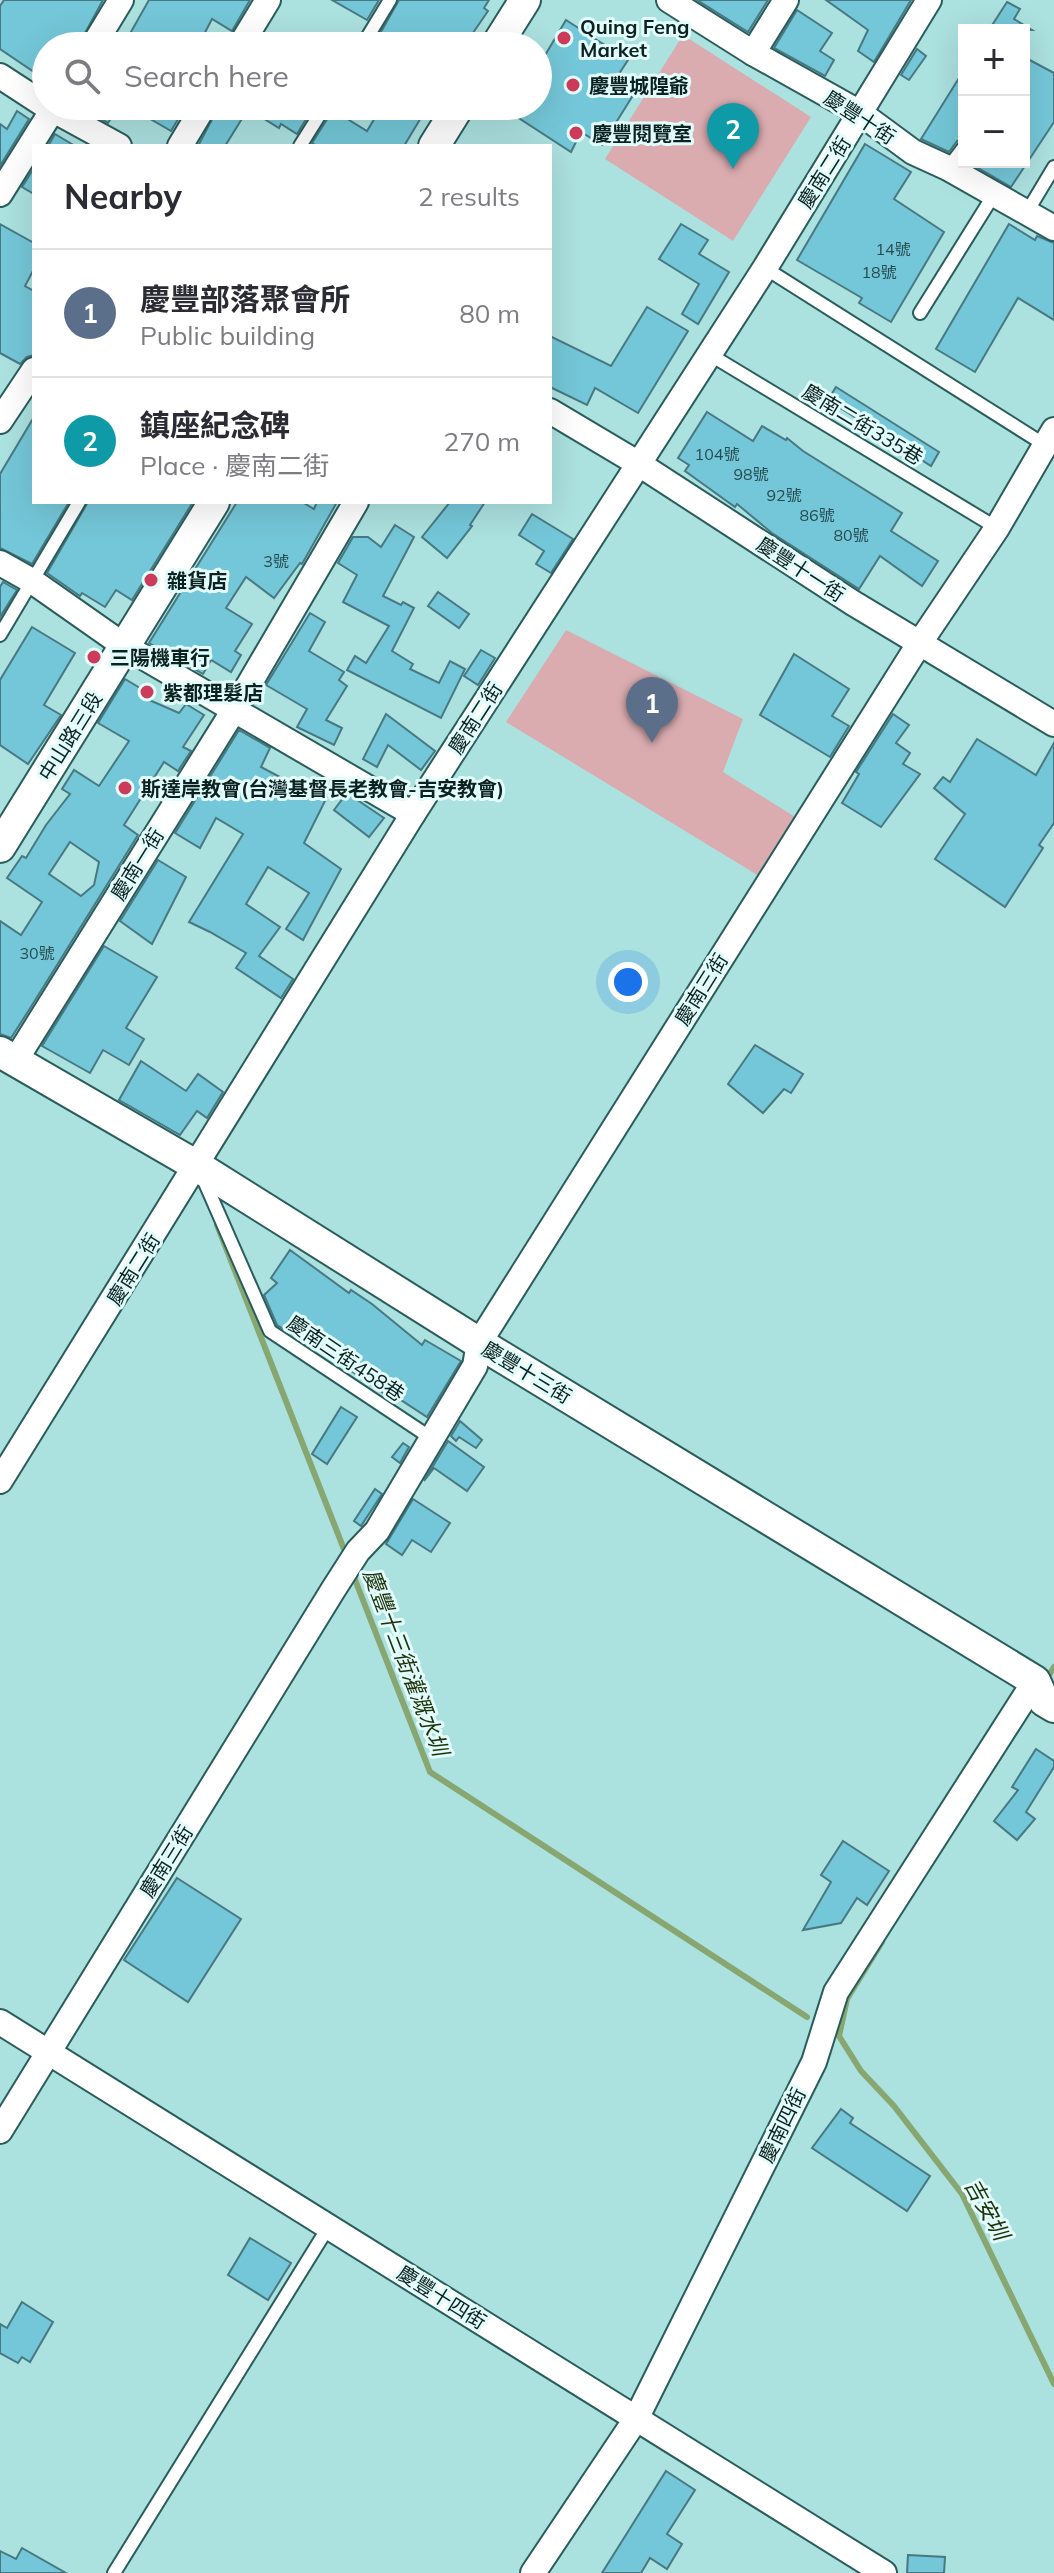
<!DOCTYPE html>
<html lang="en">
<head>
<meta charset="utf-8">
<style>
  :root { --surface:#fff; --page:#f2f2f3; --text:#2b2b33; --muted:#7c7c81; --line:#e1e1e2; --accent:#111827 }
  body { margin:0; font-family:Mulish,"Noto Sans TC",sans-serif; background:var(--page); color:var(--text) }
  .controls { position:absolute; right:24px; top:24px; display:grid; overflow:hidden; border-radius:0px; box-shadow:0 8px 32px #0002 }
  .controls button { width:72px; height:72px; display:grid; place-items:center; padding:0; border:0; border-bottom:2px solid var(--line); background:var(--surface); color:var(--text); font:40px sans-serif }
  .you { position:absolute; left:628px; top:982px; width:28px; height:28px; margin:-20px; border:6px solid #fff; border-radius:50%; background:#1a73e8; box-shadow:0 0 0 12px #1a73e833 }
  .badge { display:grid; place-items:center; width:52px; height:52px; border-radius:50%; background:var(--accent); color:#fff; font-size:26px; font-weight:700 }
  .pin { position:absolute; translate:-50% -66px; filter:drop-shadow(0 2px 4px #0008) }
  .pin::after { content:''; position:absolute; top:42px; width:28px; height:24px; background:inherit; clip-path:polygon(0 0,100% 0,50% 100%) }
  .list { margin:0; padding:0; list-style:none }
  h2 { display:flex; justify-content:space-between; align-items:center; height:104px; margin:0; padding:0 32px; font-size:34px }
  h2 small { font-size:26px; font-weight:400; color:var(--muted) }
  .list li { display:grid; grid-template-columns:52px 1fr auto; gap:24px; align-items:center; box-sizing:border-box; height:128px; padding:0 32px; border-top:2px solid var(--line) }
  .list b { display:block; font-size:30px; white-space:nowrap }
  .list p { margin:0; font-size:26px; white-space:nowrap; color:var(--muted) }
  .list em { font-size:26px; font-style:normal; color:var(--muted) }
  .icon { flex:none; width:44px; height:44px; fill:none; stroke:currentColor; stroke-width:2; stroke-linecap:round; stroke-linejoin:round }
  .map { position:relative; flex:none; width:1054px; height:2573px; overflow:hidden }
  .search { position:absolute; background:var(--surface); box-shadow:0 8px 32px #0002; left:32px; top:32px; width:520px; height:88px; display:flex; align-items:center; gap:20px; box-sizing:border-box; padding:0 28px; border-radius:44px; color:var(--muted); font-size:30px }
  .panel { position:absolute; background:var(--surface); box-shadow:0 8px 32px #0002; left:32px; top:144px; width:520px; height:360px; border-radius:0px }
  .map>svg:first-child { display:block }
</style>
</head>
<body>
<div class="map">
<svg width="1054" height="2573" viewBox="0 0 1054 2573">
  <rect width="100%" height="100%" fill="#abe1df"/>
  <!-- green -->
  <g fill="#daacb0">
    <path d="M683,35L811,117L733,241L605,159Z"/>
    <path d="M566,630L743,719L723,772L800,820L764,879L506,722Z"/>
  </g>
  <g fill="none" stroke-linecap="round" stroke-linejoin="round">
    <!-- stream -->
    <g stroke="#87a670" stroke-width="6">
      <path d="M217,1225L347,1557"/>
      <path d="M352,1572L430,1772L807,2017"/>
      <path d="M1049,1675L1054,1667"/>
      <path d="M882,1942L847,1999L839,2036L861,2071L894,2106L962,2194L1054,2384"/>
    </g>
  </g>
  <!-- building -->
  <g fill="#74c7d8" stroke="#487983" stroke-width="2" fill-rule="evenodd">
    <path d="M4,0H103L78,46H46V80L0,49V6Z"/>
    <path d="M149,0H250L232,31L212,19L198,46H184L160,33L152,46H123Z"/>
    <path d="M332,0H379L367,20Z"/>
    <path d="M399,0H489L484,8L488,11L464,46H373Z"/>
    <path d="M697,0H768L748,32Z"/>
    <path d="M826,0H911L874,62L858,51L868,30Z"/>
    <path d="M1007,2L1020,9L1014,19L1032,30H989Z"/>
    <path d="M797,10L832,33L820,51L834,60L825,76L774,48Z"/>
    <path d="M566,20L628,60L613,83L632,97L602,145L581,132L571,152L500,106H538V67Z"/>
    <path d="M917,49L926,56L909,80L901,75Z"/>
    <path d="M1024,57L1054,73V122L1011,187L968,162H1024Z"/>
    <path d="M964,70V138L957,141L949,152L921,139Z"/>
    <path d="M77,106H119L108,123Z"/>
    <path d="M128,106H186L171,131Z"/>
    <path d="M219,106H314L297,134L281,124L279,128L248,109L225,146H198Z"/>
    <path d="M382,106H428L404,146H317L312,143L333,110L367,131Z"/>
    <path d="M17,111L29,119L0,166V124L7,129Z"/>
    <path d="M55,134L75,146H48Z"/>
    <path d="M865,144L911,172L894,199L944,232L891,322L859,303L862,298L797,260Z"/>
    <path d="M34,168V194L22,187Z"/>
    <path d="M0,224L34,243V269L25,286L34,291V355L27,357L20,364L0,353Z"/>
    <path d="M681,224L708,240L699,254L729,272L698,324L682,314L699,284L659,259Z"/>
    <path d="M1009,224L1035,240L1037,236L1054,243V320L1018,298L975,372L936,349Z"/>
    <path d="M647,307L688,331L638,413L595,388L587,405L550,387V336L611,366Z"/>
    <path d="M836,387L939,452L931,466L828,400Z"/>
    <path d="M707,412L753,441L762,426L786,440L787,438L803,451L902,513L891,531L938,561L922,586L880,556L859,589L772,533L737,504L735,507L685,471L689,465L678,458Z"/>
    <path d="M34,417V502H69L32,564L0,548V474Z"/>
    <path d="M88,502H193L132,600L116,590L105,607L82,593L80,596L47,573Z"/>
    <path d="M237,502H302L314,509L317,502H337L302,564L300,563L274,598L246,577L226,608L252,624L235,651L241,655L231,672L211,660L203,674L149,643Z"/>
    <path d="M450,502H485L470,525L472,526L447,558L422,537Z"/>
    <path d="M532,514L573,539L551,573L536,564L544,551L519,535Z"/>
    <path d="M395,525L414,537L383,596L401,605L403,602L414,608L392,651L413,664L410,669L439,683L450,661L465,669L441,718L347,670L355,656L366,663L389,626L343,602L357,575L338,563L353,537H368L381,547Z"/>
    <path d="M3,582L17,590L0,617V587Z"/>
    <path d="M438,592L469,614L459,628L428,606Z"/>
    <path d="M310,613L325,622L309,651L344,672L339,680L347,686L326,720L342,728L334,745L297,727L307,709L266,685Z"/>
    <path d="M32,627L75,653L44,705L61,715L28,764L0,745V680Z"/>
    <path d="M481,650L495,658L478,685L464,676Z"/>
    <path d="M794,654L849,689L832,716L849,726L830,757L760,715Z"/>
    <path d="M125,679L150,694L147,699L179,713L186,704L204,715L183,747L191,751L178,771L164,762L124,825L138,835L29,1010L11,1038L0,1034V921L21,935L42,902L7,878L22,856L26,858L46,825L70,794L62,789L74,770L99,786L129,741L98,723ZM70,842L99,862L94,885L81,896L49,874Z"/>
    <path d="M386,714L435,751L421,770L388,745L377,767L363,759Z"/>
    <path d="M893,714L909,725L896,743L910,753L903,764L920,774L881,827L842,803L859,774L856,772Z"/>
    <path d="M239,730L270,748L261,767L306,791L309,785L328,795L304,843L341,869L303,940L286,929L309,893L268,867L246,904L280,927L259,956L293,979L281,998L236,968L246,953L210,932L189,922L243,834L216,818L200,848L175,833Z"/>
    <path d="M977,739L1036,775L1054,743V823L1039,845L1043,848L1005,907L935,859L965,814L934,788L943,777L950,782Z"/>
    <path d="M347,793L384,818L369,837L334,810Z"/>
    <path d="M158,860L186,877L152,944L120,921Z"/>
    <path d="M104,946L157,977L126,1028L144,1039L129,1065L103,1050L90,1073L42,1046Z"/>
    <path d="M755,1045L803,1074L791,1093L784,1089L763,1113L728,1084Z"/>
    <path d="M141,1061L186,1091L198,1074L223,1092L207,1118L197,1111L180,1135L119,1100Z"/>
    <path d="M290,1250L349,1293L351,1290L372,1304L422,1345L425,1340L461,1361L427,1417L387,1391L385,1394L328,1355L277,1325L264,1295L277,1283L271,1278Z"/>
    <path d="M341,1407L357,1417L327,1464L312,1454Z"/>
    <path d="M460,1421L482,1440L476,1448L459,1437L456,1441L451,1436Z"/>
    <path d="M448,1441L484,1467L467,1491L434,1468L424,1481Z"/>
    <path d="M403,1443L409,1447L400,1463L392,1457Z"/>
    <path d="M375,1489L382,1494L361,1526L354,1521Z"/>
    <path d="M413,1499L450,1523L431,1552L412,1540L402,1555L386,1544Z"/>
    <path d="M1036,1749L1054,1761V1767L1026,1812L1035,1819L1017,1840L994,1821L1018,1790L1012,1787Z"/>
    <path d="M843,1841L889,1871L867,1905L857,1898L841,1923L803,1930L831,1882L821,1875Z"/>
    <path d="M177,1878L241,1919L188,2002L124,1960Z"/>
    <path d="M841,2109L853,2118L850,2123L930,2176L907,2211L812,2148Z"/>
    <path d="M250,2238L291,2263L268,2300L228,2275Z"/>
    <path d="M22,2302L53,2322L30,2362L22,2357L18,2363L0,2353V2324L7,2328Z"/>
    <path d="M666,2471L695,2490L667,2534L682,2544L667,2569L650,2558L641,2573H602Z"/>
    <path d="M22,2548L66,2573H0V2551L16,2559Z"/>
    <path d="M908,2555L945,2557L944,2573H907Z"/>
  </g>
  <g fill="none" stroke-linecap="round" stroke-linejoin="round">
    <!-- service casing -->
    <g stroke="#295d5b" stroke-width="16">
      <g id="service">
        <path d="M362,46L390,0"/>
        <path d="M300,146L325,106"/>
        <path d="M948,168L964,147"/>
        <path d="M1027,212L1054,167"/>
        <path d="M765,268L1045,445"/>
        <path d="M920,313L993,196"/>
        <path d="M709,354L997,528"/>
        <path d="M0,635L79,502"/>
        <path d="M202,1176L270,1331L431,1438"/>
        <path d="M114,2573L329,2226"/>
      </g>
    </g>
    <!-- minor casing -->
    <g stroke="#295d5b" stroke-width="28">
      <g id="minor">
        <path d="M669,0L753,53L860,113L913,152L948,168L1054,228"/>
        <path d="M93,46L121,0"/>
        <path d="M240,46L268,0"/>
        <path d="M753,53L786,0"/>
        <path d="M0,76L46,106"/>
        <path d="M46,106L119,146"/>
        <path d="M180,146L204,106"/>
        <path d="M0,194L55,106"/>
        <path d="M550,411L639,464L853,603L1054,724"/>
        <path d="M0,421L34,370"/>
        <path d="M0,563L32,581L126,647L413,814"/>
        <path d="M15,1061L234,710L356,502"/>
        <path d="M0,1481L413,814L765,268L929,0"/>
        <path d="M0,2022L884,2573"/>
        <path d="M0,2131L333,1590L358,1551L377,1531L475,1366L479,1343L919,644L997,528L1054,430"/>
        <path d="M533,2573L636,2419L814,2062L836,1992L1035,1681"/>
      </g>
    </g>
    <!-- tertiary casing -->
    <g stroke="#295d5b" stroke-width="34">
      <g id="tertiary">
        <path d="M496,46L525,0"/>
        <path d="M434,146L459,106"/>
        <path d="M0,847L214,502"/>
        <path d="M0,1052L197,1166L479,1343L1035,1681L1044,1701L1054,1707"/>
      </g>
    </g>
    <!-- service -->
    <use href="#service" stroke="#fff" stroke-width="12"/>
    <!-- minor -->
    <use href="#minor" stroke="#fff" stroke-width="24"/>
    <!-- tertiary -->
    <use href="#tertiary" stroke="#fff" stroke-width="30"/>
  </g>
  <!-- markers -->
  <g fill="#cc3c5a" stroke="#e2fcfb" stroke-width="3">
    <circle cx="564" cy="38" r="8"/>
    <circle cx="573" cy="85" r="8"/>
    <circle cx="576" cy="133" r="8"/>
    <circle cx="151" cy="580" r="8"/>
    <circle cx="94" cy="657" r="8"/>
    <circle cx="147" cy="692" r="8"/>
    <circle cx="125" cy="788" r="8"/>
  </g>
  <g text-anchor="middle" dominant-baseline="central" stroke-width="6" stroke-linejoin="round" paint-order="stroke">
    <!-- number labels -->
    <g font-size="16" fill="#264b4f">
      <text x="893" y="249">14號</text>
      <text x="879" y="272">18號</text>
      <text x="717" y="454">104號</text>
      <text x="751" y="474">98號</text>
      <text x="784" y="495">92號</text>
      <text x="817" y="515">86號</text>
      <text x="851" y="535">80號</text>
      <text x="276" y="561">3號</text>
      <text x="37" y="953">30號</text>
    </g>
    <!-- poi labels -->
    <g font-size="20" font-weight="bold" fill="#0c2221" stroke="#e2fcfb" text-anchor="start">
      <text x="580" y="26">Quing Feng<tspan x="580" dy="23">Market</tspan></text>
      <text x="589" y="85">慶豐城隍爺</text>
      <text x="592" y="133">慶豐閱覽室</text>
      <text x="167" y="580">雜貨店</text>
      <text x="110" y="657">三陽機車行</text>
      <text x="163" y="692">紫都理髮店</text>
      <text x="141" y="788">斯達岸教會(台灣基督長老教會-吉安教會)</text>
    </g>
    <!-- street labels -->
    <g font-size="20" fill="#0c2221" stroke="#e2fcfb">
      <text transform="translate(860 117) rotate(33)">慶豐十街</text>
      <text transform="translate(824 172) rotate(-58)">慶南二街</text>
      <text transform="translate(863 424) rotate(31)">慶南二街335巷</text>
      <text transform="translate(801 569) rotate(33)">慶豐十一街</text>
      <text transform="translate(475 718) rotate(-57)">慶南二街</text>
      <text transform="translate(70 736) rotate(-58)">中山路三段</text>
      <text transform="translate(137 864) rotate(-58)">慶南一街</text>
      <text transform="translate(701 989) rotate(-58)">慶南三街</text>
      <text transform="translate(133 1269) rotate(-58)">慶南二街</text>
      <text transform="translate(346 1358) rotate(34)">慶南三街458巷</text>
      <text transform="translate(527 1372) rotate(31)">慶豐十三街</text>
      <text transform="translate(166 1861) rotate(-58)">慶南三街</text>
      <text transform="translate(782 2125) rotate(-64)">慶南四街</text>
      <text transform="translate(442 2297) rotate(32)">慶豐十四街</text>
    </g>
    <!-- water labels -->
    <g font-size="22" font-style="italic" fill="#1d3209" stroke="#e2fcfb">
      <text transform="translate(406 1662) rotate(69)">慶豐十三街灌溉水圳</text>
      <text transform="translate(987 2209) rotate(61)">吉安圳</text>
    </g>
  </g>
</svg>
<div class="controls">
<button>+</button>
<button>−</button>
</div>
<div class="you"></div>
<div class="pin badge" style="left:652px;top:743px;background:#5c6f8a">1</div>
<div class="pin badge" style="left:733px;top:169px;background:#0f9aa8">2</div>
<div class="search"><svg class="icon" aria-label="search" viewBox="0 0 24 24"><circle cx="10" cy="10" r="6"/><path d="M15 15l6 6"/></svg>Search here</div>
<section class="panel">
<h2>Nearby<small>2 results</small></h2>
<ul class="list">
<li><span class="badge" style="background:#5c6f8a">1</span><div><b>慶豐部落聚會所</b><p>Public building</p></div><em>80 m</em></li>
<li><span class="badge" style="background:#0f9aa8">2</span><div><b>鎮座紀念碑</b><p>Place · 慶南二街</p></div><em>270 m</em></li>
</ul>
</section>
</div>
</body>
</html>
